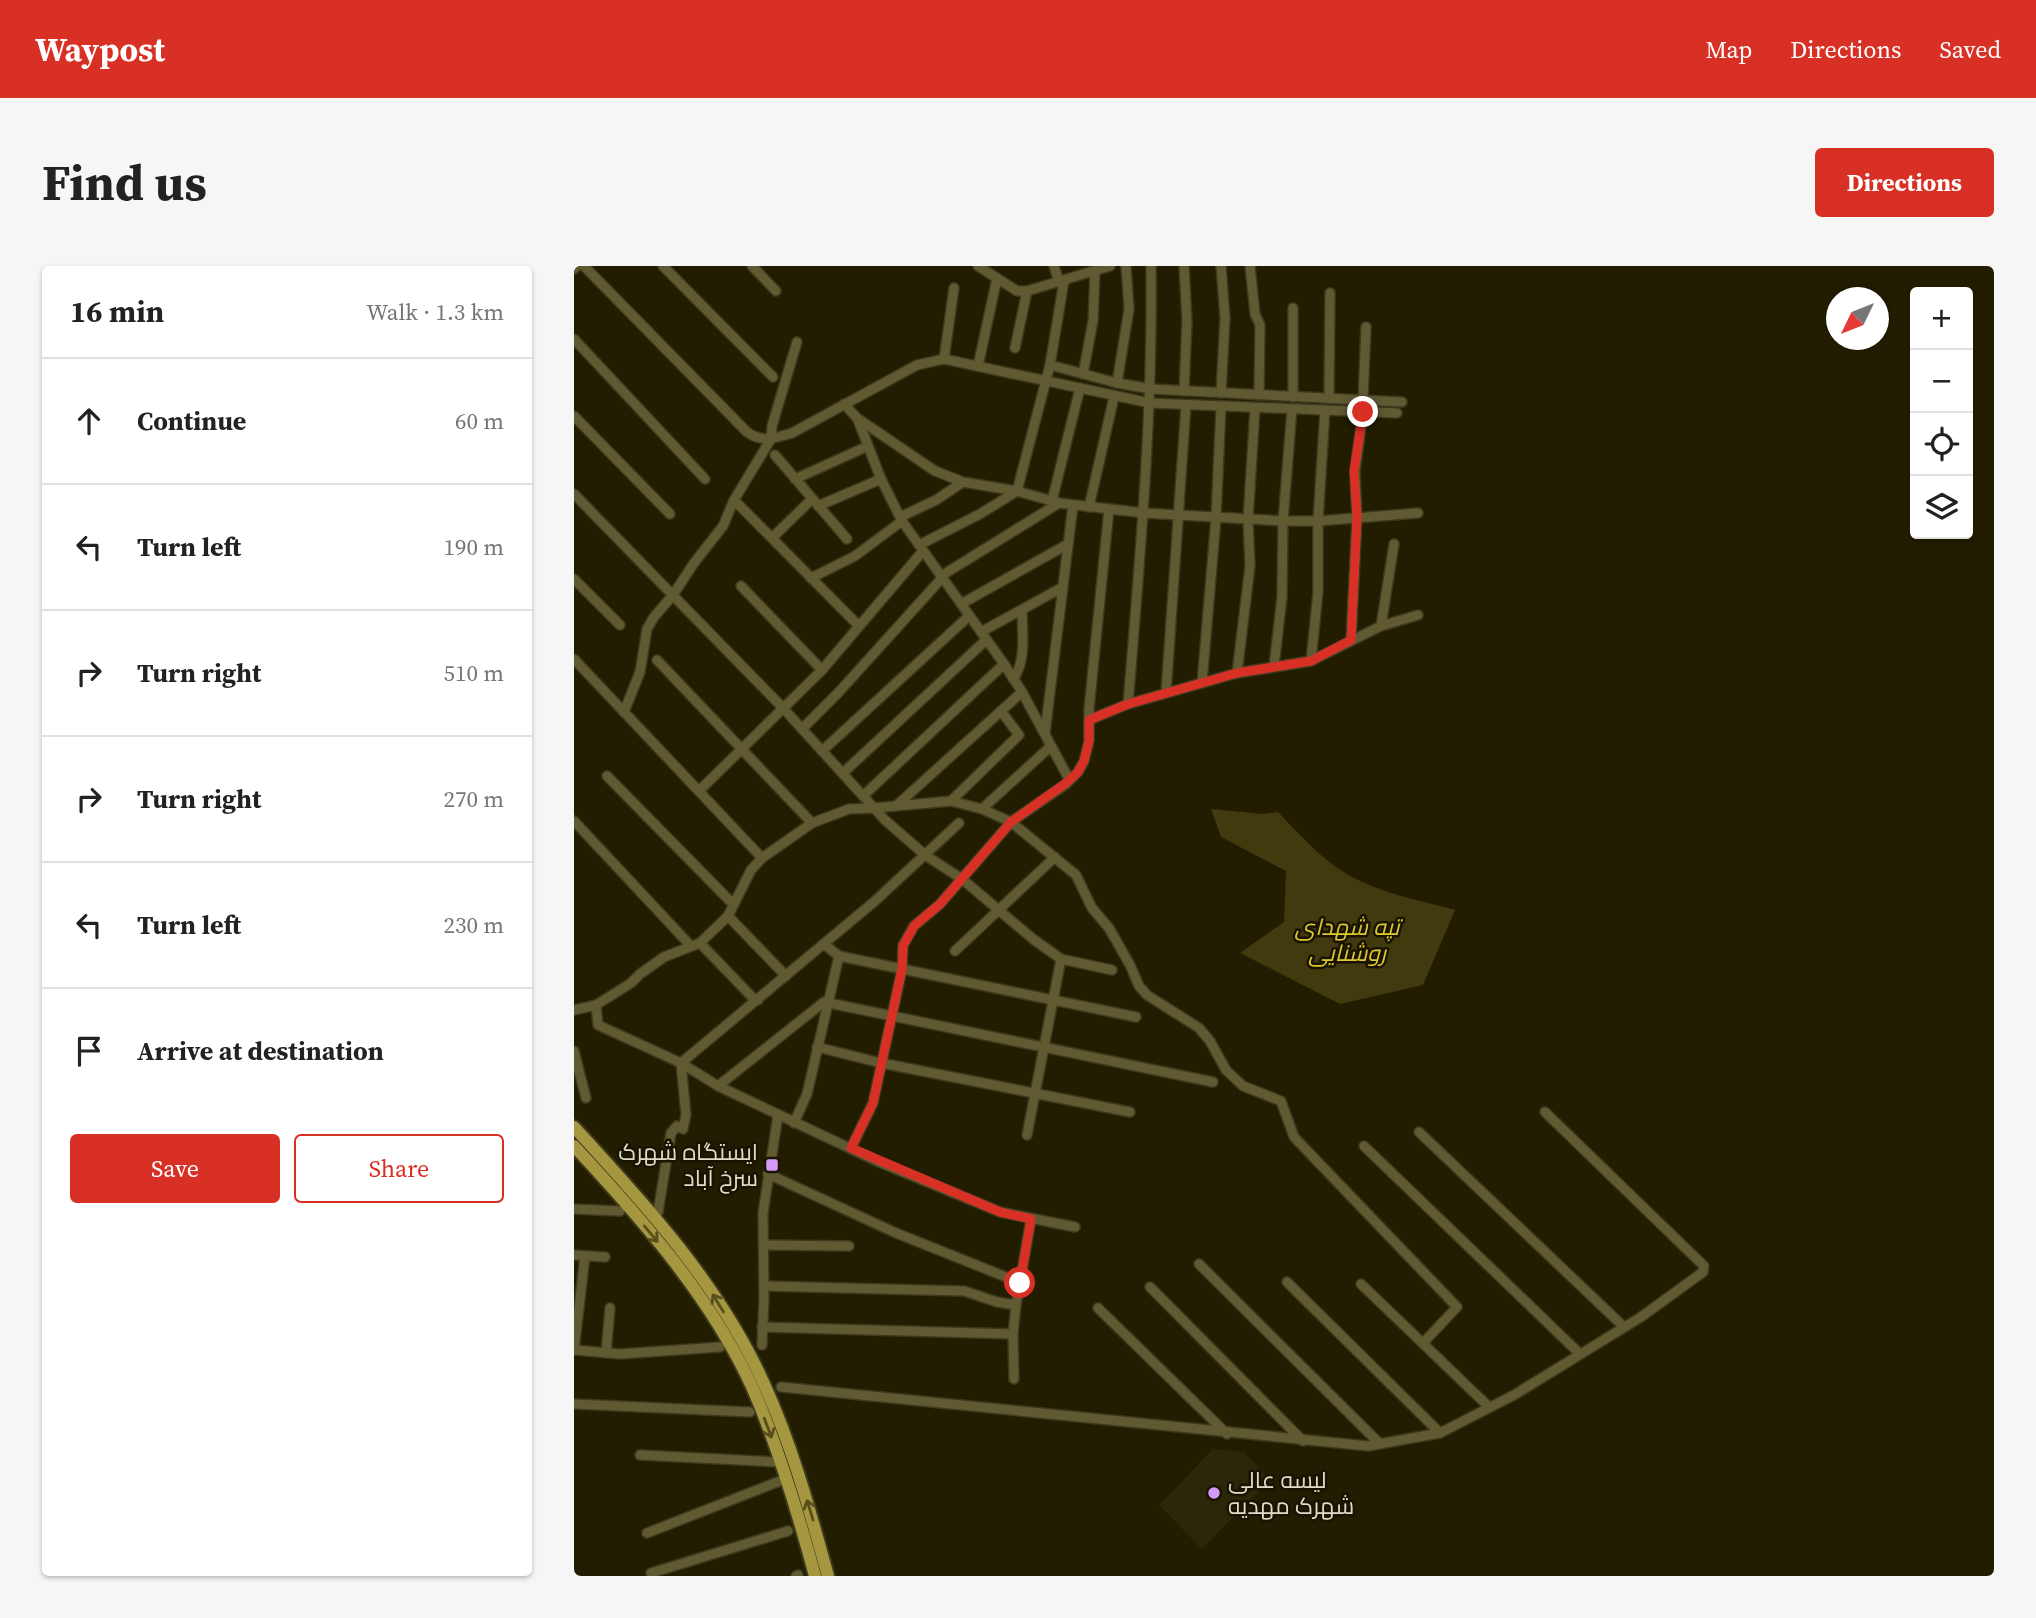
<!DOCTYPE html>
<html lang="en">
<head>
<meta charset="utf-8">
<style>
  :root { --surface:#fff; --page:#f6f6f6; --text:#222; --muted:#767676; --line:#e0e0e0; --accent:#d93025 }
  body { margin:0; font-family:"Source Serif 4",Cairo,serif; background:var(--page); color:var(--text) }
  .controls { position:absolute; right:21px; top:21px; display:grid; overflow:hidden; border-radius:7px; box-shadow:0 2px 5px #0004 }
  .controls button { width:63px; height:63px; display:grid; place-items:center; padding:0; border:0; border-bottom:2px solid var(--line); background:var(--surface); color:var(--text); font:35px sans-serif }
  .compass { position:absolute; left:1252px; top:21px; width:63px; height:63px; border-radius:50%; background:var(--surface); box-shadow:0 2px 5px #0004; rotate:227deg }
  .stop { position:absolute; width:21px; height:21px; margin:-16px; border:5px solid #d93025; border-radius:50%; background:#fff }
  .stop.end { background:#d93025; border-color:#fff; box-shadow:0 2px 7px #0008 }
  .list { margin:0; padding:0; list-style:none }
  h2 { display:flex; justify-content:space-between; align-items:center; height:91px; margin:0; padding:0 28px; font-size:30px }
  h2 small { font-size:23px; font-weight:400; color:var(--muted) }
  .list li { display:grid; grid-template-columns:46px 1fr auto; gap:21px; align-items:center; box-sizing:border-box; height:126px; padding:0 28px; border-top:2px solid var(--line) }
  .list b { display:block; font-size:26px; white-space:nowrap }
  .list em { font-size:23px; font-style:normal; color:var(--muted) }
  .actions { display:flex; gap:14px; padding:21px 28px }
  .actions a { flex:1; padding:16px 0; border:2px solid var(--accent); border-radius:7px; text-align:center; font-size:24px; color:var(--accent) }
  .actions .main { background:var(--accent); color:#fff }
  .icon { flex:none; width:38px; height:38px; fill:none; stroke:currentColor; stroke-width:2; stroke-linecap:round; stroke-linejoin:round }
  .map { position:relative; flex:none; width:1420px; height:1310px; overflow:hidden; border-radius:7px }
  header { display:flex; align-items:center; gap:42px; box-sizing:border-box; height:98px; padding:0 35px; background:var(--accent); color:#fff }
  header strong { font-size:33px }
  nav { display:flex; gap:38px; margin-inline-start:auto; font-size:24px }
  .intro { display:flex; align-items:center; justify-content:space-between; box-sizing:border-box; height:168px; padding:0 42px }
  h1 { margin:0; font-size:49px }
  .button { padding:18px 32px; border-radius:7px; background:var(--accent); color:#fff; font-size:24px; font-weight:700 }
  main { display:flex; gap:42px; padding:0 42px }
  aside { flex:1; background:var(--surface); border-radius:7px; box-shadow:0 2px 5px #0004 }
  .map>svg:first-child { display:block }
</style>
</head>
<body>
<header>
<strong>Waypost</strong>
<nav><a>Map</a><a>Directions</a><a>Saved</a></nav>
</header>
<div class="intro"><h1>Find us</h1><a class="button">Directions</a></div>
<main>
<aside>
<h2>16 min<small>Walk · 1.3 km</small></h2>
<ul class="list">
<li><svg class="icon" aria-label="ahead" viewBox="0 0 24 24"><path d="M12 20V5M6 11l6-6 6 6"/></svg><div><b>Continue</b></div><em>60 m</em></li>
<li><svg class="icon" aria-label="left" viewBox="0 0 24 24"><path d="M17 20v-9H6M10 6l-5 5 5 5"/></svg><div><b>Turn left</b></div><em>190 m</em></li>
<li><svg class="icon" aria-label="right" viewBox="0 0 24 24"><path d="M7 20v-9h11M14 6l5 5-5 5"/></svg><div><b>Turn right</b></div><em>510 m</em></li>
<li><svg class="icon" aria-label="right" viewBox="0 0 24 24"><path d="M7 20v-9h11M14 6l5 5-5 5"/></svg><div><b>Turn right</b></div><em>270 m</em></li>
<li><svg class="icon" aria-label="left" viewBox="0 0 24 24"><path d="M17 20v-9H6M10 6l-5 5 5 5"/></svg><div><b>Turn left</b></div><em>230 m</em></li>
<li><svg class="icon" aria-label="arrive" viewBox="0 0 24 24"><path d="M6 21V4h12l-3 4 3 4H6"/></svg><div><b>Arrive at destination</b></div></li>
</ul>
<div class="actions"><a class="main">Save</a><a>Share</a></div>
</aside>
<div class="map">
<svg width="1420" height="1310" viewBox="0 0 1420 1310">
  <rect width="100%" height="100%" fill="#221d00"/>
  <!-- built -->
  <path fill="#2c2709" d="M639,1183L670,1186L696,1214L628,1283L585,1239Z"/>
  <!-- green -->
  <path fill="#413a0f" d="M637,543L689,548L704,546C725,568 746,592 773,608C802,626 848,635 881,644L849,719L766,738L666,687L710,656L712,605L647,571Z"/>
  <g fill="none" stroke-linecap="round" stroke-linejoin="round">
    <!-- minor casing -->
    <g stroke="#3c381c" stroke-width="12">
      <g id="minor">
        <path d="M10,0L173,166C188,177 202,172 218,167L343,99L370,93L576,137L823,147"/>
        <path d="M89,0L199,111"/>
        <path d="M178,0L202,25"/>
        <path d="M404,0L443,25H453L536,0"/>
        <path d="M480,0L485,16"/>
        <path d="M610,0L613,55L610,125"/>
        <path d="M647,0L651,52L647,127"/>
        <path d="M676,0L681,48L686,59L685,129"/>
        <path d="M0,3L3,0"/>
        <path d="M0,73L131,213"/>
        <path d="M441,82L453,25"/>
        <path d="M370,93L380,22"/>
        <path d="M476,99L543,117L577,123L828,136"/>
        <path d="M404,100L423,12"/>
        <path d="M509,108L519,55L521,5"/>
        <path d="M543,117L555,43L552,0"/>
        <path d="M719,131V42"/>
        <path d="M755,132L756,27"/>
        <path d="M789,134L792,61"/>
        <path d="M270,138L283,152L361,205L389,216L443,225L485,237L570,247L709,255H744L844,247"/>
        <path d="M0,150L96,248"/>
        <path d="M284,154L307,213L328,255L430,398L448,426L495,513"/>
        <path d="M201,189L273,273"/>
        <path d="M221,213L294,180"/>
        <path d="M0,228L209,442L300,542L377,535L408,543L437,556L502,609L518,642L535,662L556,699L565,720L573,729L625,762L636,775L652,804L669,820L707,835L720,871L883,1041L849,1077"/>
        <path d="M160,234L285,360"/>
        <path d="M478,235L506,122"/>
        <path d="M244,240L307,213"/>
        <path d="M515,241L540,131"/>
        <path d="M326,251L362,234L389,216"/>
        <path d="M198,272L238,233"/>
        <path d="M345,279L406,248L443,225L476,99L490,15"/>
        <path d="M367,310L485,237"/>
        <path d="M237,312L281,290L328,255"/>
        <path d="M0,313L46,359"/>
        <path d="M167,320L248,404"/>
        <path d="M387,338L494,278"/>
        <path d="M807,360L820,278"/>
        <path d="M407,366L489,321"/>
        <path d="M777,374L783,252L781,205L789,146"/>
        <path d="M0,393L188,592"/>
        <path d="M83,394L238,557"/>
        <path d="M737,395L744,326V255L751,144"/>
        <path d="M700,400L708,331L709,255L718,143"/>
        <path d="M663,407L676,300L674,254L681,142"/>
        <path d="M439,413C453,395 448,365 448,344"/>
        <path d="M628,417L642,252L647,140"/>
        <path d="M592,427L612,139"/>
        <path d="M554,438C566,292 579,147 577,0"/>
        <path d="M50,446L66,406L73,363L80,351L99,329L120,297L149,260L160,234L197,173L198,160L223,76"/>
        <path d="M515,454L554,438L663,407L737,395L807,360L844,349"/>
        <path d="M228,463L264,427L368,312"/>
        <path d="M471,467L499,239"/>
        <path d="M248,485L395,350"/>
        <path d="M269,507L412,374"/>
        <path d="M33,510L159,638"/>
        <path d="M125,525L248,404L349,285"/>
        <path d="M289,530L430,398"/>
        <path d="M377,535L445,469L427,445"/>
        <path d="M322,540L448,426"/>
        <path d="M408,543L477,480"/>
        <path d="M0,555L116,679"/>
        <path d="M154,650L212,710"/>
        <path d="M126,677L179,732L184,734"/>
        <path d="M250,678L265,690L562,751"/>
        <path d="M381,685L481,591"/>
        <path d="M22,739L24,759L107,797L144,820L305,896L426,946L501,961"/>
        <path d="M0,744L22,739L57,717L66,708L90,691L126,677L154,650L177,604L188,592L238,557L275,543L300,542L311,554L351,589L388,613L459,673L487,693L538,704"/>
        <path d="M243,781L307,797L556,846"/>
        <path d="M0,785L12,832"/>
        <path d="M144,820L250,736L639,816"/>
        <path d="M220,857L233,828L265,690"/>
        <path d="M845,866L1050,1061"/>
        <path d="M453,869L487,693"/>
        <path d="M790,880L1006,1088"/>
        <path d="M277,882L299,837L328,703L329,679L340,660L366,638L437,556L492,518L504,506L510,495L515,475V443L535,243"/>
        <path d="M194,908L322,967L447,1017"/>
        <path d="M0,943L46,945"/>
        <path d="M84,946L97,867L103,860L109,863L112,849L107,797L301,635L385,557"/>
        <path d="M190,979L275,980"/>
        <path d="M0,989L31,991"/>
        <path d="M625,998L806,1178"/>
        <path d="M713,1016L866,1167"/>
        <path d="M787,1018L915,1141"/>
        <path d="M190,1020L390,1025L423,1036L442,1039"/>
        <path d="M576,1021L729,1175"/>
        <path d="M524,1042L653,1168"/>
        <path d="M188,1061L439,1068"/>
        <path d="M188,1079L190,1033L189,947L204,849"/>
        <path d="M0,1084L46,1088L146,1081"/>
        <path d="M0,1084L11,990"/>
        <path d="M32,1087L36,1042"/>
        <path d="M440,1113L439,1068L442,1039L457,953"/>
        <path d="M207,1121L794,1180L866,1167L940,1129L1067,1051L1129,1006L1130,1000L971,846"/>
        <path d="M0,1138L176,1146"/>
        <path d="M66,1189L203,1196"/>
        <path d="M73,1267L206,1215"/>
        <path d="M77,1307L214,1265"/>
        <path d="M222,1310L224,1309"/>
      </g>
    </g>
    <!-- major casing -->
    <g stroke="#3c381c" stroke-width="16">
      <g id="major">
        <path d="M0,861C71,938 147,1021 190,1118C218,1179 236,1245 254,1310"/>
        <path d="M0,880C67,952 138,1032 179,1123C205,1183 224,1247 241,1310"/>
      </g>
    </g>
    <!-- minor -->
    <use href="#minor" stroke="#605a33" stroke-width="9"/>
    <!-- major -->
    <use href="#major" stroke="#a59740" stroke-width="12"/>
  </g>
  <!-- one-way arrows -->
  <defs><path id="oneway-shaft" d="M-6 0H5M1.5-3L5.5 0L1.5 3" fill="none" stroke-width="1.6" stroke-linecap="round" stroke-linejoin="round" transform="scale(1.75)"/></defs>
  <g stroke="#584f1d">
    <use href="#oneway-shaft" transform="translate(77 968) rotate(50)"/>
    <use href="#oneway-shaft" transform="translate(144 1037) rotate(-122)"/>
    <use href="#oneway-shaft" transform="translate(194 1162) rotate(69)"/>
    <use href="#oneway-shaft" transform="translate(236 1244) rotate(-107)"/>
  </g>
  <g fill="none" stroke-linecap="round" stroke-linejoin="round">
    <!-- route -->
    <path stroke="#d93025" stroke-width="9" d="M446,1017L457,953L426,946L277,882L299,837L328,703L329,680L340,660L366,638L437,556L492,517L504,506L510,495L515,475V454L554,438L663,407L737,395L777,374L783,252L780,205L789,146"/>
  </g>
  <!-- markers -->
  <g fill="#d69bfa" stroke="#191400" stroke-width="2.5">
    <rect x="191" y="892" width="14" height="14" rx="3.5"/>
    <circle cx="640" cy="1227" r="7"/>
  </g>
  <g text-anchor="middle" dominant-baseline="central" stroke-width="5" stroke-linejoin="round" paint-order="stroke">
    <!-- park labels -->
    <g font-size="23" font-style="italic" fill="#ddc732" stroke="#191400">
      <text x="773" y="661">تپه شهدای<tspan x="773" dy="26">روشنایی</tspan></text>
    </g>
    <!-- poi labels -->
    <g font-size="23" fill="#dedbc9" stroke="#191400" text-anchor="end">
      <text x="184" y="886">ایستگاه شهرک<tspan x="184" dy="26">سرخ آباد</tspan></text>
      <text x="654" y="1214" text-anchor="start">لیسه عالی<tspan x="654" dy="26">شهرک مهدیه</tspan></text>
    </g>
  </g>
</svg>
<div class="controls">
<button>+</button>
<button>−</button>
<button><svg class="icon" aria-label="locate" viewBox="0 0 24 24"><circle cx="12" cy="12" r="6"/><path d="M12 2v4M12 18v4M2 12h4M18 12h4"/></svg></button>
<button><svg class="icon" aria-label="layers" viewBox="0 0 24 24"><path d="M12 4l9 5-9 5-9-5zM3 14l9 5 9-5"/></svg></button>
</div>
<svg class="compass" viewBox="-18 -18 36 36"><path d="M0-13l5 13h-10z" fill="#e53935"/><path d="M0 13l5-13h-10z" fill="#767676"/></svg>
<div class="stop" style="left:446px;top:1017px"></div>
<div class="stop end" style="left:789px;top:146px"></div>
</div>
</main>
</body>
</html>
